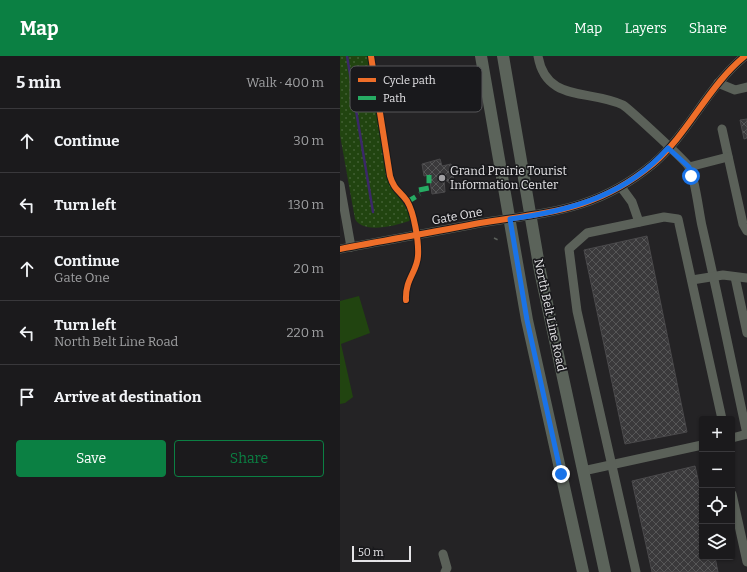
<!DOCTYPE html>
<html lang="en">
<head>
<meta charset="utf-8">
<style>
  :root { --surface:#1b1a1c; --page:#282729; --text:#f1f3f6; --muted:#a0a1a3; --line:#39383b; --accent:#0b8043 }
  body { margin:0; font-family:Bitter,serif; background:var(--page); color:var(--text) }
  .controls { position:absolute; right:12px; bottom:12px; display:grid; overflow:hidden; border-radius:4px; box-shadow:0 1px 3px #0004 }
  .controls button { width:36px; height:36px; display:grid; place-items:center; padding:0; border:0; border-bottom:1px solid var(--line); background:var(--surface); color:var(--text); font:20px sans-serif }
  .scale { position:absolute; left:12px; bottom:10px; width:59px; box-sizing:border-box; padding-left:4px; border:2px solid #e5e4e7; border-top:0; font-size:11px; line-height:14px; white-space:nowrap; color:#e5e4e7; -webkit-text-stroke:3px #19191c; paint-order:stroke }
  .stop { position:absolute; width:12px; height:12px; margin:-9px; border:3px solid #1a73e8; border-radius:50%; background:#fff }
  .stop.end { background:#1a73e8; border-color:#fff; box-shadow:0 1px 4px #0008 }
  .list { margin:0; padding:0; list-style:none }
  h2 { display:flex; justify-content:space-between; align-items:center; height:52px; margin:0; padding:0 16px; font-size:17px }
  h2 small { font-size:13px; font-weight:400; color:var(--muted) }
  .list li { display:grid; grid-template-columns:26px 1fr auto; gap:12px; align-items:center; box-sizing:border-box; height:64px; padding:0 16px; border-top:1px solid var(--line) }
  .list b { display:block; font-size:15px; white-space:nowrap }
  .list p { margin:0; font-size:13px; white-space:nowrap; color:var(--muted) }
  .list em { font-size:13px; font-style:normal; color:var(--muted) }
  .actions { display:flex; gap:8px; padding:12px 16px }
  .actions a { flex:1; padding:9px 0; border:1px solid var(--accent); border-radius:4px; text-align:center; font-size:14px; color:var(--accent) }
  .actions .main { background:var(--accent); color:#fff }
  .icon { flex:none; width:22px; height:22px; fill:none; stroke:currentColor; stroke-width:2; stroke-linecap:round; stroke-linejoin:round }
  .map { position:relative; flex:none; width:407px; height:516px; overflow:hidden }
  header { display:flex; align-items:center; gap:24px; box-sizing:border-box; height:56px; padding:0 20px; background:var(--accent); color:#fff }
  header strong { font-size:19px }
  nav { display:flex; gap:22px; margin-inline-start:auto; font-size:14px }
  main { display:flex }
  aside { flex:1; background:var(--surface) }
  .map>svg:first-child { display:block }
</style>
</head>
<body>
<header>
<strong>Map</strong>
<nav><a>Map</a><a>Layers</a><a>Share</a></nav>
</header>
<main>
<aside>
<h2>5 min<small>Walk · 400 m</small></h2>
<ul class="list">
<li><svg class="icon" aria-label="ahead" viewBox="0 0 24 24"><path d="M12 20V5M6 11l6-6 6 6"/></svg><div><b>Continue</b></div><em>30 m</em></li>
<li><svg class="icon" aria-label="left" viewBox="0 0 24 24"><path d="M17 20v-9H6M10 6l-5 5 5 5"/></svg><div><b>Turn left</b></div><em>130 m</em></li>
<li><svg class="icon" aria-label="ahead" viewBox="0 0 24 24"><path d="M12 20V5M6 11l6-6 6 6"/></svg><div><b>Continue</b><p>Gate One</p></div><em>20 m</em></li>
<li><svg class="icon" aria-label="left" viewBox="0 0 24 24"><path d="M17 20v-9H6M10 6l-5 5 5 5"/></svg><div><b>Turn left</b><p>North Belt Line Road</p></div><em>220 m</em></li>
<li><svg class="icon" aria-label="arrive" viewBox="0 0 24 24"><path d="M6 21V4h12l-3 4 3 4H6"/></svg><div><b>Arrive at destination</b></div></li>
</ul>
<div class="actions"><a class="main">Save</a><a>Share</a></div>
</aside>
<div class="map">
<svg width="407" height="516" viewBox="0 0 407 516">
  <defs>
    <pattern id="green-dots" width="8" height="8" patternUnits="userSpaceOnUse"><rect width="8" height="8" fill="#214410"/><path d="M2 2h.1M6 6h.1" fill="none" stroke="#415f33" stroke-width="1.8" stroke-linecap="round"/></pattern>
    <pattern id="building-cross-hatch" width="8" height="8" patternUnits="userSpaceOnUse"><rect width="8" height="8" fill="#3a393b"/><path d="M0 0l8 8M0 8l8-8" fill="none" stroke="#565657"/></pattern>
  </defs>
  <rect width="100%" height="100%" fill="#242325"/>
  <!-- green -->
  <path fill="url(#green-dots)" d="M0,0H29L49,123C53,138 66,146 71,162L69,165C55,170 23,178 15,163L0,79Z"/>
  <!-- pitch -->
  <path fill="#214410" d="M19,240L30,277L1,288L13,341L5,347L0,348V245Z"/>
  <g fill="none" stroke-linecap="round" stroke-linejoin="round">
    <!-- stream -->
    <path stroke="#3b2868" stroke-width="2.5" d="M7,0L33,156"/>
  </g>
  <!-- building -->
  <g fill="url(#building-cross-hatch)" stroke="#4a494b">
    <path d="M407,63V82L404,83L400,64Z"/>
    <path d="M100,103L102,110L111,108L115,131L104,123L105,136L92,138L89,119L84,120L82,108Z"/>
    <path d="M307,180L347,376L285,388L244,194Z"/>
    <path d="M355,410L362,441V501H375L378,516H312L292,425Z"/>
  </g>
  <g fill="none" stroke-linecap="round" stroke-linejoin="round">
    <!-- path -->
    <path stroke="#5c605b" stroke-width="1.5" stroke-dasharray="4 2" stroke-linecap="butt" d="M154,182L158,184"/>
    <!-- minor -->
    <g stroke="#5b6159" stroke-width="9">
      <path d="M198,0C206,47 250,33 283,49C289,53 346,105 349,111C355,121 359,157 362,170C378,239 392,309 407,378"/>
      <path d="M378,27L395,34L407,31"/>
      <path d="M382,73L403,168L407,175"/>
      <path d="M349,111L388,101"/>
      <path d="M0,129L11,191"/>
      <path d="M281,131L292,146L299,166"/>
      <path d="M0,193C47,184 94,176 140,167C209,156 256,155 313,108C349,77 368,30 405,0"/>
      <path d="M395,221L407,277"/>
      <path d="M352,224L383,219L407,222"/>
      <path d="M392,382L407,378"/>
      <path d="M243,415L362,389"/>
      <path d="M392,438L407,506"/>
      <path d="M103,498L107,512L105,516"/>
      <path d="M296,516L237,255L229,193L247,177L324,161L338,163L382,363"/>
    </g>
    <!-- major -->
    <g stroke="#5b635a" stroke-width="12">
      <path d="M141,0L187,264L243,516"/>
      <path d="M163,0L200,215L265,516"/>
    </g>
    <!-- quiet -->
    <g stroke="#26ab63" stroke-width="5" stroke-dasharray="10 5" stroke-linecap="butt">
      <path d="M79,134L89,132V119"/>
      <path d="M67,146L80,138"/>
    </g>
    <!-- cycleway casing -->
    <g stroke="#19191c" stroke-width="8">
      <g id="cycleway">
        <path d="M31,0L50,120C54,134 60,135 67,145C74,156 79,186 78,200C77,216 65,223 66,244"/>
        <path d="M0,193C47,184 94,176 140,167C209,156 256,155 313,108C349,77 368,30 405,0"/>
      </g>
    </g>
    <!-- cycleway -->
    <use href="#cycleway" stroke="#ee6e29" stroke-width="6"/>
  </g>
  <g fill="none" stroke-linecap="round" stroke-linejoin="round">
    <!-- route -->
    <path stroke="#1a73e8" stroke-width="5" d="M221,418L187,264L170,163C230,155 287,139 328,92L349,111L351,120"/>
  </g>
  <!-- markers -->
  <circle fill="#a1a0a3" stroke="#19191c" stroke-width="1.5" cx="102" cy="122" r="4"/>
  <g text-anchor="middle" dominant-baseline="central" stroke-width="3.5" stroke-linejoin="round" paint-order="stroke">
    <!-- poi labels -->
    <g font-size="12" fill="#e5e4e7" stroke="#19191c" text-anchor="start">
      <text x="110" y="115">Grand Prairie Tourist<tspan x="110" dy="14">Information Center</tspan></text>
    </g>
    <!-- street labels -->
    <g font-size="12" fill="#e5e4e7" stroke="#19191c">
      <text transform="translate(117 160) rotate(-10)">Gate One</text>
      <text transform="translate(210 259) rotate(78)">North Belt Line Road</text>
    </g>
  </g>
  <!-- legend -->
  <rect x="10" y="10" width="132" height="46" rx="6" fill="#19191c" stroke="#565659" stroke-width="1"/>
  <rect x="18" y="22" width="18" height="4" fill="#ee6e29"/>
  <rect x="18" y="40" width="18" height="4" fill="#26ab63"/>
  <g font-size="11" fill="#e5e4e7">
    <text x="43" y="28">Cycle path</text>
    <text x="43" y="46">Path</text>
  </g>
</svg>
<div class="controls">
<button>+</button>
<button>−</button>
<button><svg class="icon" aria-label="locate" viewBox="0 0 24 24"><circle cx="12" cy="12" r="6"/><path d="M12 2v4M12 18v4M2 12h4M18 12h4"/></svg></button>
<button><svg class="icon" aria-label="layers" viewBox="0 0 24 24"><path d="M12 4l9 5-9 5-9-5zM3 14l9 5 9-5"/></svg></button>
</div>
<div class="scale">50 m</div>
<div class="stop" style="left:351px;top:120px"></div>
<div class="stop end" style="left:221px;top:418px"></div>
</div>
</main>
</body>
</html>
